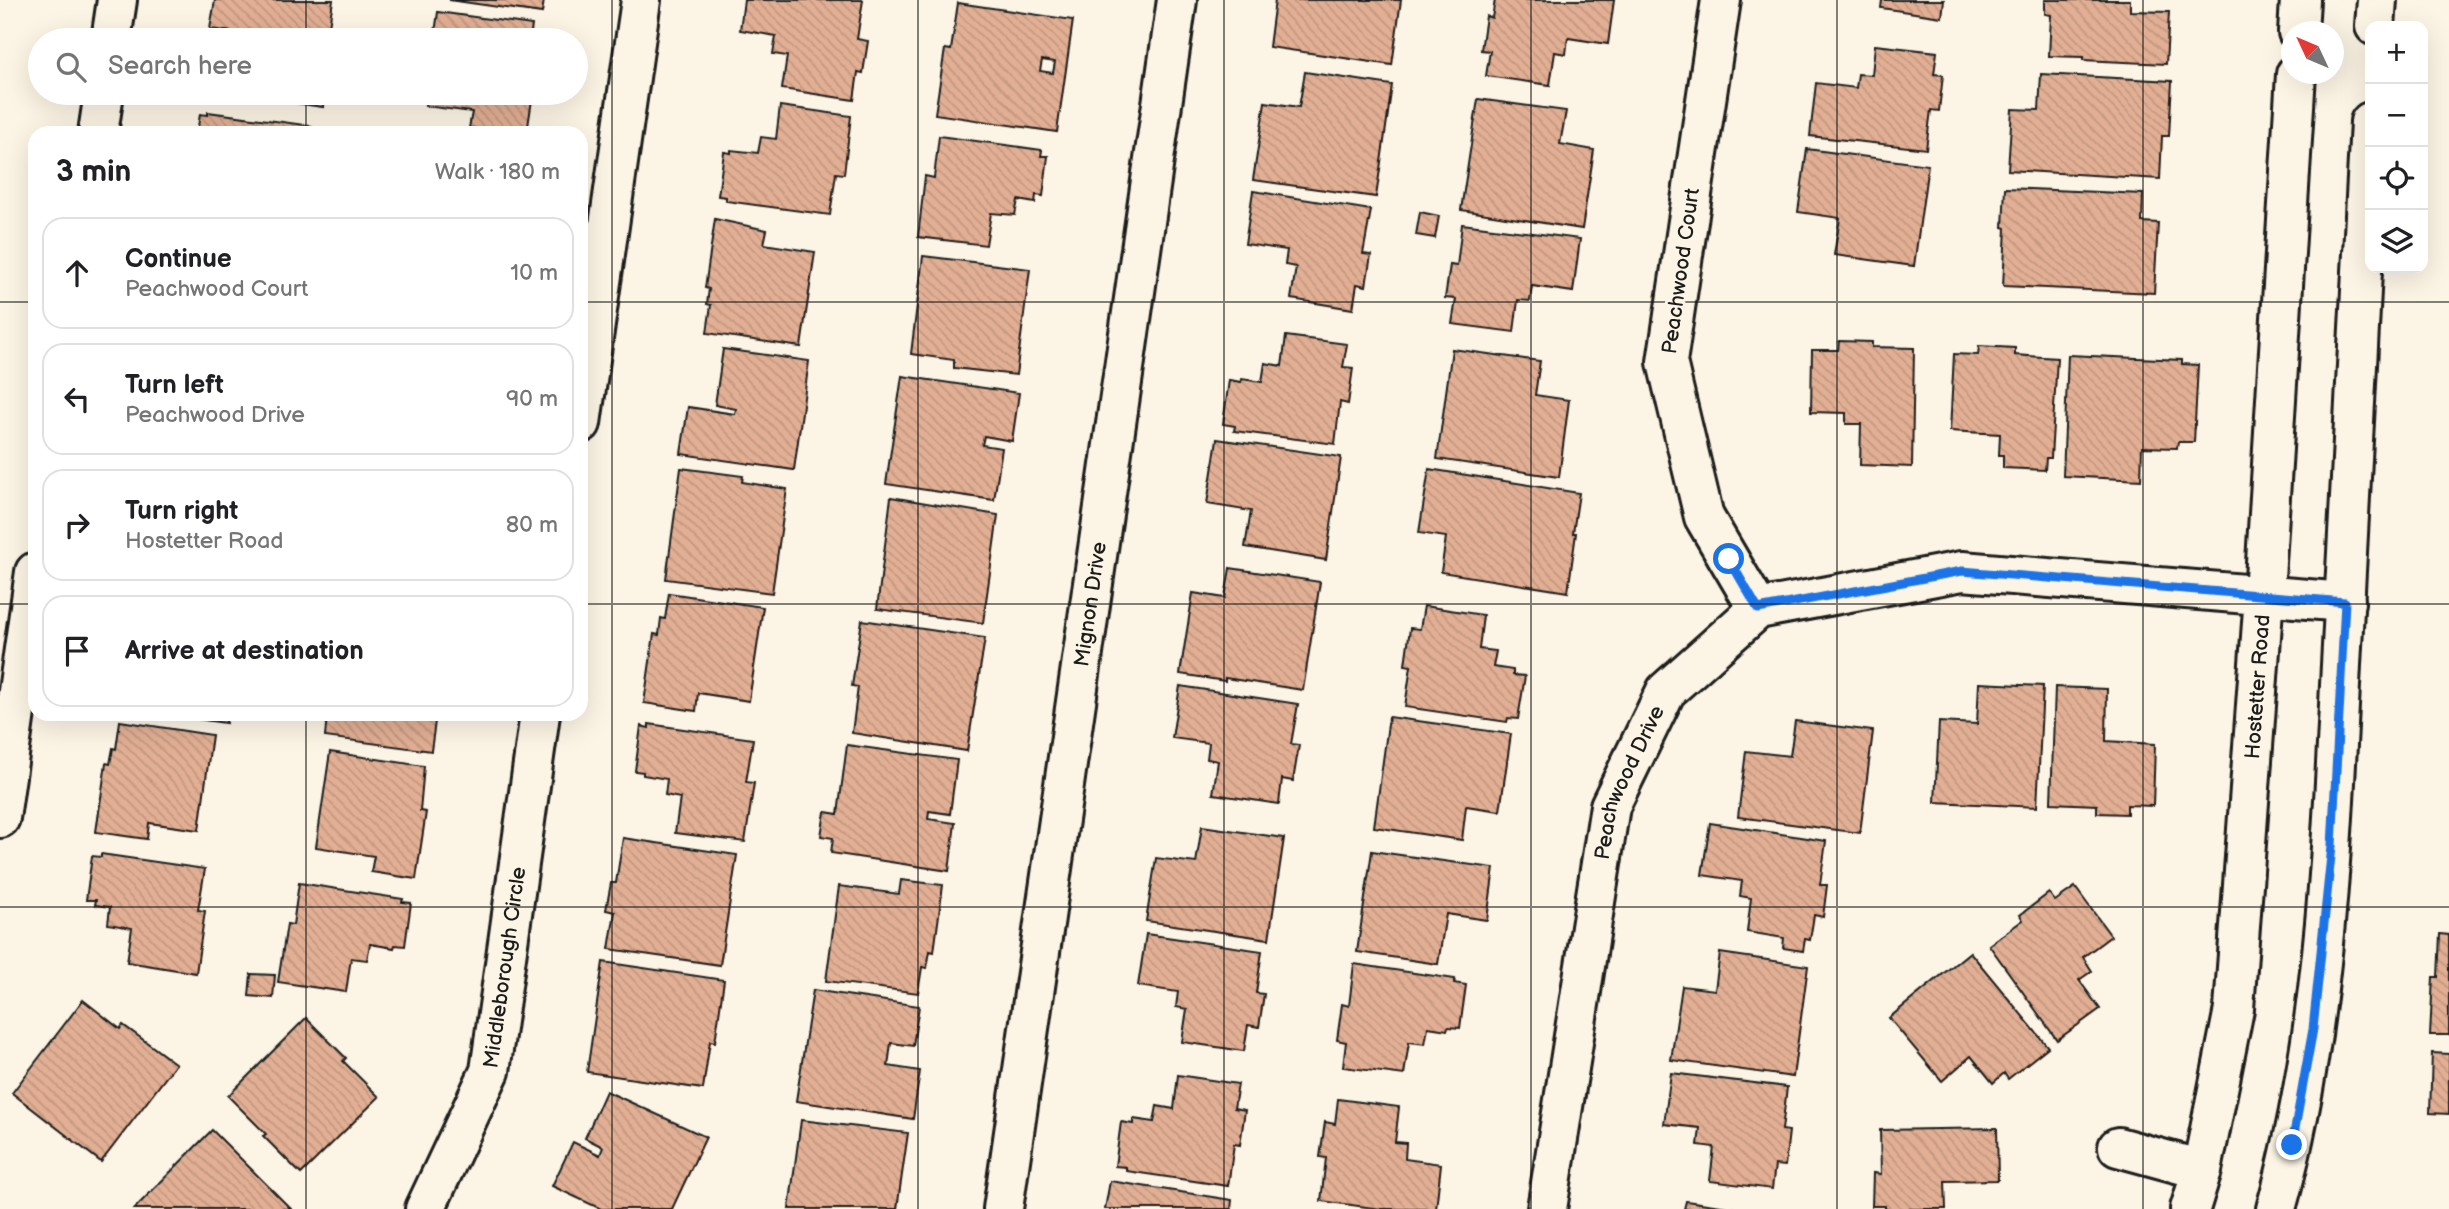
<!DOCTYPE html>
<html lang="en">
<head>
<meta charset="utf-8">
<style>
  :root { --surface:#fff; --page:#f2f2f2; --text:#202124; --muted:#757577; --line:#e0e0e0 }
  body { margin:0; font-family:"Balsamiq Sans",sans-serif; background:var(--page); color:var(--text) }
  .controls { position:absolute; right:21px; top:21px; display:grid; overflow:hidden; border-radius:14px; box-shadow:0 7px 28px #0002 }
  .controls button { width:63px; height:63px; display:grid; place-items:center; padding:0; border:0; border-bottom:2px solid var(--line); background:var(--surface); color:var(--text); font:35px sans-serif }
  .compass { position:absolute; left:2281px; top:21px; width:63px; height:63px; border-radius:50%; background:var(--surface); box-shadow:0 7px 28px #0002; rotate:314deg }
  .stop { position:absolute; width:21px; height:21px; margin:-16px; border:5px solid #1a73e8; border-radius:50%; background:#fff }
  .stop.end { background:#1a73e8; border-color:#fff; box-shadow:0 2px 7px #0008 }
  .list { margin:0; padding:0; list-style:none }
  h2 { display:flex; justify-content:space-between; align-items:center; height:91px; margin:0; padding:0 28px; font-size:30px }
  h2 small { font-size:23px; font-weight:400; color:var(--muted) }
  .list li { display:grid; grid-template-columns:46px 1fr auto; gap:21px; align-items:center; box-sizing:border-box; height:112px; margin:0 14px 14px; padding:0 14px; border:2px solid var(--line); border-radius:21px }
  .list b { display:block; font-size:26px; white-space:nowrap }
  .list p { margin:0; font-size:23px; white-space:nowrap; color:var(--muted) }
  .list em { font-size:23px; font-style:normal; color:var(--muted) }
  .icon { flex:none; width:38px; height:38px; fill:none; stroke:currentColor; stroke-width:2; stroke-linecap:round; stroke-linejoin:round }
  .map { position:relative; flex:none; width:2449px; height:1209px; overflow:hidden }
  .search { position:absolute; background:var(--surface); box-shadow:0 7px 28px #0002; left:28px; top:28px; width:560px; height:77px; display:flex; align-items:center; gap:18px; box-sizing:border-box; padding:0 24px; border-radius:38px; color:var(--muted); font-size:26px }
  .panel { position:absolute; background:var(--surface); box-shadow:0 7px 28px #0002; left:28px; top:126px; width:560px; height:595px; border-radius:21px }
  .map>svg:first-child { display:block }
</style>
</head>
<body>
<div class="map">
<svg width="2449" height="1209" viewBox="0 0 2449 1209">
  <defs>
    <pattern id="building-back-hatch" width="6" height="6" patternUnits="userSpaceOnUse" patternTransform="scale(1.75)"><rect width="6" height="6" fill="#e2af94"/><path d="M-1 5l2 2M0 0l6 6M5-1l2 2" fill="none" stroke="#c1967f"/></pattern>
  </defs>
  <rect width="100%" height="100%" fill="#fcf5e5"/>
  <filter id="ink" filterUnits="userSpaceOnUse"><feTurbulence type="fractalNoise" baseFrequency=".0143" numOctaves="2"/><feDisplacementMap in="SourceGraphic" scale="14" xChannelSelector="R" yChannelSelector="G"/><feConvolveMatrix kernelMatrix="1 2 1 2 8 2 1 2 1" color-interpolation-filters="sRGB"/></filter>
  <g filter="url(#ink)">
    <!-- building -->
    <g fill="url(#building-back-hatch)" stroke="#1c1c1c" stroke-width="2" fill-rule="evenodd">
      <path d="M215,0H333L327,40H208L209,34L233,37L234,32L210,29Z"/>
      <path d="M449,0H544L542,13Z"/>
      <path d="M744,0H863L857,39L868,41L863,73L858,72L854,100L782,89L787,56L773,54L776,36L740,30Z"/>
      <path d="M1275,0H1401L1392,65L1269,47Z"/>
      <path d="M1495,0H1614L1608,44L1568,38L1566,54L1555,52L1550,85L1486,76L1490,51L1481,50L1486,16L1492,18Z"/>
      <path d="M1882,0H1944L1942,17L1881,8Z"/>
      <path d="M2045,0H2130V11L2169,12L2166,64L2083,60V57L2049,56L2051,15L2045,14Z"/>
      <path d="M958,3L1073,20L1057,132L935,114L945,49L951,50ZM1042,60L1055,62L1053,73L1040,71Z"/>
      <path d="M438,12L532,25L530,40H434Z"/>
      <path d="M1875,45L1937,52L1934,74L1943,75L1939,111L1931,110L1926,149L1810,136L1816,83L1856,88L1858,74L1872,75Z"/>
      <path d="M1305,72L1392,85L1376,197L1253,180L1265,102L1299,107Z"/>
      <path d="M2041,74L2172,81L2169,136H2162L2160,179L2008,170L2012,109L2039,110Z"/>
      <path d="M228,93H325L323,107Z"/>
      <path d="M427,93H533L527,133L469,128L472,112L425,106Z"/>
      <path d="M1478,99L1566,111L1560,144L1594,150L1582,229L1461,210Z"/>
      <path d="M780,106L851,116L844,174L836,173L830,215L726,201V197L718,196L724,152L731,153V150L758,153L761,137L776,139Z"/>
      <path d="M208,112L312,126L311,133H197L200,114L208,115Z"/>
      <path d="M939,136L1042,150L1041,156H1048L1043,196L1036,195L1035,203L1018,200L1015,215L991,213L986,245L918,237L925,176L934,178Z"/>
      <path d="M1807,149L1928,165L1914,266L1834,255L1840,218L1798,212Z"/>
      <path d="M2005,188L2143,194L2142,222L2158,223L2154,293L2003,286L2006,228L2003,227Z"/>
      <path d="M1253,191L1371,210L1363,254L1371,255L1366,286L1357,284L1353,309L1291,299L1296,267L1285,265L1287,250L1245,244Z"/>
      <path d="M1420,212L1439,216L1435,238L1416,235Z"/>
      <path d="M715,219L767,230L764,244L815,252L801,347L707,333L711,305L707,304L709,289L705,288Z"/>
      <path d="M1462,224L1580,239L1573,292L1532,286L1530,301L1518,300L1514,332L1452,324L1456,299L1445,298L1450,265L1457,266Z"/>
      <path d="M923,256L1030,269L1016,375L954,368V360L911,354Z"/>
      <path d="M1286,336L1347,344L1343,367L1353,368L1348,404L1340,402L1335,444L1234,431L1235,426L1223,424L1229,380L1241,382L1242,379L1262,382L1265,363L1282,366Z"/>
      <path d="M1839,341L1872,342V347L1914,348L1912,467L1860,465L1861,424H1846V413L1811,412L1812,350H1838Z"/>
      <path d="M1979,346L2015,348V355L2057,358L2051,458H2046L2045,470L2003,468V455H1999L2000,434L1950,431L1954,354L1978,355Z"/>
      <path d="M723,349L809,361L794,470L681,454L688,407L735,414L736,409L715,405Z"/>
      <path d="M1452,349L1540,361L1535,395L1569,400L1559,477L1437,459Z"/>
      <path d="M2068,355L2182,360V364L2198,365L2194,442H2178L2177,448L2142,447L2141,480L2063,476Z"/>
      <path d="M902,376L1019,393L1012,441L984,436L982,445L1002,448L994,500L886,484Z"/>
      <path d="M1217,439L1341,457L1326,560L1245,547L1251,511L1207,504Z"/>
      <path d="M681,468L743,476L742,482L787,489L772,593L666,579Z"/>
      <path d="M1429,469L1579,493L1573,533H1576L1568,592L1441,572L1446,537L1419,533Z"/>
      <path d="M891,497L998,515L983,623L877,609Z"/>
      <path d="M1230,568L1320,582L1303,690L1225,678V681L1180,674L1193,593L1225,598Z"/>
      <path d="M669,593L763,607L749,701L698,693L696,711L644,703L654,634L659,635L661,618L665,619Z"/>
      <path d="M1424,606L1483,615L1479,649L1496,651L1493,667L1513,670V675L1525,676L1518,719L1508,718L1507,722L1405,707L1411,666L1405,665L1410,628L1420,629Z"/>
      <path d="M862,620L985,638L967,751L852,733L858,687L852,686Z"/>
      <path d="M1979,683L2043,686L2037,807L1935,802L1939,722L1977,724Z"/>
      <path d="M1180,686L1298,704L1291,744L1299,745L1293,781L1282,779L1279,804L1213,794L1218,761L1207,759L1209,743L1172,738Z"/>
      <path d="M2055,687L2107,689L2106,741L2155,744L2153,806L2127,805V814L2097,813V805L2051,803Z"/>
      <path d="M162,714H227L226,723Z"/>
      <path d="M327,714H436L431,751L325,737Z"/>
      <path d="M1389,717L1511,734L1500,811L1466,806L1462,840L1374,827Z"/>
      <path d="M120,721L212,735L199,830L149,823L147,839L96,832L106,763L110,764L113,748L116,749Z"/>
      <path d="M1795,721L1873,731L1860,833L1738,817L1746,751L1790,756Z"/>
      <path d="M649,724L753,739L746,782L754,783L745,842L675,833L680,798L665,795L667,779L643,775V772L635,771L641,726L649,728Z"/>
      <path d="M847,745L957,760L950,814L929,811L928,819L955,823L949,871L831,853L833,838L821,836L825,812L838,814Z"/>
      <path d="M330,752L424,766L420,811L426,812L416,879L371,872L374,856L316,847Z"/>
      <path d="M1710,823L1826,841L1820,885H1827L1823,917L1814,915L1810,940L1805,939L1803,951L1783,948L1784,938L1747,932L1751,898L1740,896L1742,881L1702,875Z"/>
      <path d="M1202,826L1284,838L1269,939L1146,921L1156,858L1196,863Z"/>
      <path d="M623,838L737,855L720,965L609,949L615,912L606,910L611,883H616Z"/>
      <path d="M1372,851L1494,868L1487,920L1446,914L1438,964L1357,952Z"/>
      <path d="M101,854L205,869L198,910L205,911L196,973L127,962L132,928L108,924L110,907L95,905L96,900H86L92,856L101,857Z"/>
      <path d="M901,880L943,885L934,952L930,951L927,968L922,967L918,993L826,981L839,886L899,894Z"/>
      <path d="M299,883L403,899L402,902L411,903L405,946L395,945L394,948L370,944L367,960L351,958L346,992L278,982L287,924L293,925Z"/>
      <path d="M2075,887L2111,936L2083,957L2092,971L2079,980L2100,1009L2057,1040L1989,945L2023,920L2020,915L2049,893L2055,901Z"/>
      <path d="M1146,934L1262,951L1256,993L1264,994L1259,1027L1248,1025L1244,1051L1182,1042L1187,1009L1176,1007L1178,992L1138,986Z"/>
      <path d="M2440,934L2449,935V1035H2430L2433,977H2438Z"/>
      <path d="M1970,952L2048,1047L2008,1079L2004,1073L1993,1083L1971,1056L1942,1081L1889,1018Z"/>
      <path d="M1720,953L1808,966L1793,1077L1671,1060L1682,986L1715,990Z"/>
      <path d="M603,962L724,980L715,1042L710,1041L703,1089L587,1072Z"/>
      <path d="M1354,964L1455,979L1454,983L1466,985L1460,1028L1448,1027L1447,1030L1428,1027L1425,1044L1409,1042L1404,1075L1343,1067L1346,1042L1337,1040L1342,1004L1349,1006Z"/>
      <path d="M251,974L275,975L273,998L249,996Z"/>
      <path d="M813,990L919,1006L913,1046L891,1043L888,1066L920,1071L913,1119L796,1101Z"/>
      <path d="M83,1000L120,1029L123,1025L176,1064L101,1162L12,1093Z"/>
      <path d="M306,1018L346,1058L343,1061L379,1097L301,1174L263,1136L266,1134L228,1096Z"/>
      <path d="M2432,1053L2449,1054V1114L2430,1113Z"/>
      <path d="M1671,1073L1787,1087L1782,1130L1789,1131L1785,1166L1775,1165L1772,1189L1710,1181L1714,1147L1698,1145L1700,1128L1664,1124Z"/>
      <path d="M1178,1075L1238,1084L1234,1108L1245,1110L1240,1145L1234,1144L1228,1186L1126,1171V1167L1115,1166L1121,1122L1133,1124V1119L1154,1122L1157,1106L1174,1109Z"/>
      <path d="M606,1091L706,1137L672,1209H601L552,1186L573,1142L600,1155L603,1147L585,1138Z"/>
      <path d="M1338,1099L1399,1107L1395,1142L1406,1143L1405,1159L1441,1164L1436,1209H1381L1321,1201L1326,1158L1320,1157L1325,1122L1335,1124Z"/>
      <path d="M801,1120L908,1133L897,1209H789Z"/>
      <path d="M1997,1128L1998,1180L1945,1181L1946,1209H1885V1206H1872L1873,1173L1881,1174L1880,1130Z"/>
      <path d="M212,1130L291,1209H134Z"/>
      <path d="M1110,1181L1232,1200L1231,1209H1105Z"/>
      <path d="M1686,1201L1742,1209H1684Z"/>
    </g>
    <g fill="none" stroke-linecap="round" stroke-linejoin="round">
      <!-- street casing -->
      <g stroke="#1c1c1c" stroke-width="44">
        <g id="street">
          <path d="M1721,0L1667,362L1704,517L1758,609"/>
          <path d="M111,40L117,0"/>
          <path d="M98,133L104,93"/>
          <path d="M581,423L641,0"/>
          <path d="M0,818L35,572"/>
          <path d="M2118,1147L2202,1170"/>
          <path id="s1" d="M425,1209L490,1071L540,714"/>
          <path id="s2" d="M1003,1209L1177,0"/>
          <path id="s3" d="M1547,1209L1610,806L1666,691L1758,609L1962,571L2345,602"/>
        </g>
      </g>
      <!-- secondary casing -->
      <g stroke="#1c1c1c" stroke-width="44">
        <g id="secondary">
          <path d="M2375,26L2377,0"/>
          <path d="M2298,32L2300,0"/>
          <path id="s4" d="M2190,1209L2202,1170L2234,1009L2264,595L2296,74"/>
          <path d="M2276,1209C2325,1034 2332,845 2341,665C2351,484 2361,303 2370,122"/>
        </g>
      </g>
      <!-- street -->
      <use href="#street" stroke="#fcf5e5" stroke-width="38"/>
      <!-- secondary -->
      <use href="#secondary" stroke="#fcf5e5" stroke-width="38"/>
    </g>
  </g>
  <g fill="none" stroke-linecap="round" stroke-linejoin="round" filter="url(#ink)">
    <!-- route -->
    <path stroke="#1a73e8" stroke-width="9" d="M1729,559L1758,609L1962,571L2345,602L2332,846L2313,1029L2292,1145"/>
  </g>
  <!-- grid -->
  <path fill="none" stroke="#1c1c1c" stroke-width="2" stroke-opacity="0.55" d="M306,0V40M612,0V1209M918,0V1209M1224,0V1209M1531,0V1209M1837,0V1209M2143,0V1209M306,93V133M0,302H35M581,302H2449M0,604H35M581,604H2449M306,714V1209M0,907H2449"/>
  <g text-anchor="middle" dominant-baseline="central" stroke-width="6" stroke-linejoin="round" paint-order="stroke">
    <!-- street labels -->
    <g font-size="21" fill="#1c1c1c" stroke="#fcf5e5">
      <text transform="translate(1681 271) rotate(-82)">Peachwood Court</text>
      <text stroke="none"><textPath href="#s2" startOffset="611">Mignon Drive</textPath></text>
      <text stroke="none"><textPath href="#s4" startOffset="528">Hostetter Road</textPath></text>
      <text stroke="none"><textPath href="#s3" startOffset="436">Peachwood Drive</textPath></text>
      <text stroke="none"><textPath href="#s1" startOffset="257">Middleborough Circle</textPath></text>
    </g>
  </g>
</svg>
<div class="controls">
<button>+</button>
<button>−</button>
<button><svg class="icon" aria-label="locate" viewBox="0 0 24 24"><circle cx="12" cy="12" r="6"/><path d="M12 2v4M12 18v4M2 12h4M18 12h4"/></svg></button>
<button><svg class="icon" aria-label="layers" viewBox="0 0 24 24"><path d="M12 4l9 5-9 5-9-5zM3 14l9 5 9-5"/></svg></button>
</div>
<svg class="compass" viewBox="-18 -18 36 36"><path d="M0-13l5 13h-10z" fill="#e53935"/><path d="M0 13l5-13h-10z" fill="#757577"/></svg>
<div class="stop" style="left:1729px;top:559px"></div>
<div class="stop end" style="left:2292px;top:1145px"></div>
<div class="search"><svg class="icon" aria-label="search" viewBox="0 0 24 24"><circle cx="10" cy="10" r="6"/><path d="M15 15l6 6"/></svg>Search here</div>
<section class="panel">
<h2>3 min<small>Walk · 180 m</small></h2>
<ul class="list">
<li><svg class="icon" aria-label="ahead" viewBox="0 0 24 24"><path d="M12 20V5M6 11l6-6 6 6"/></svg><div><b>Continue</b><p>Peachwood Court</p></div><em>10 m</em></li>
<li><svg class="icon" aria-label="left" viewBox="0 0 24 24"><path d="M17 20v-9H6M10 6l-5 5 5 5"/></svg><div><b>Turn left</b><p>Peachwood Drive</p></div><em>90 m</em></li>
<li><svg class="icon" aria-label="right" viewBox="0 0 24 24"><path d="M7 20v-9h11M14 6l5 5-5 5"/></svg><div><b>Turn right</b><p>Hostetter Road</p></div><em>80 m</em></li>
<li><svg class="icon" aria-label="arrive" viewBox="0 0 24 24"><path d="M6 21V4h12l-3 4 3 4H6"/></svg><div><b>Arrive at destination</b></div></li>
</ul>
</section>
</div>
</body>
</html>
